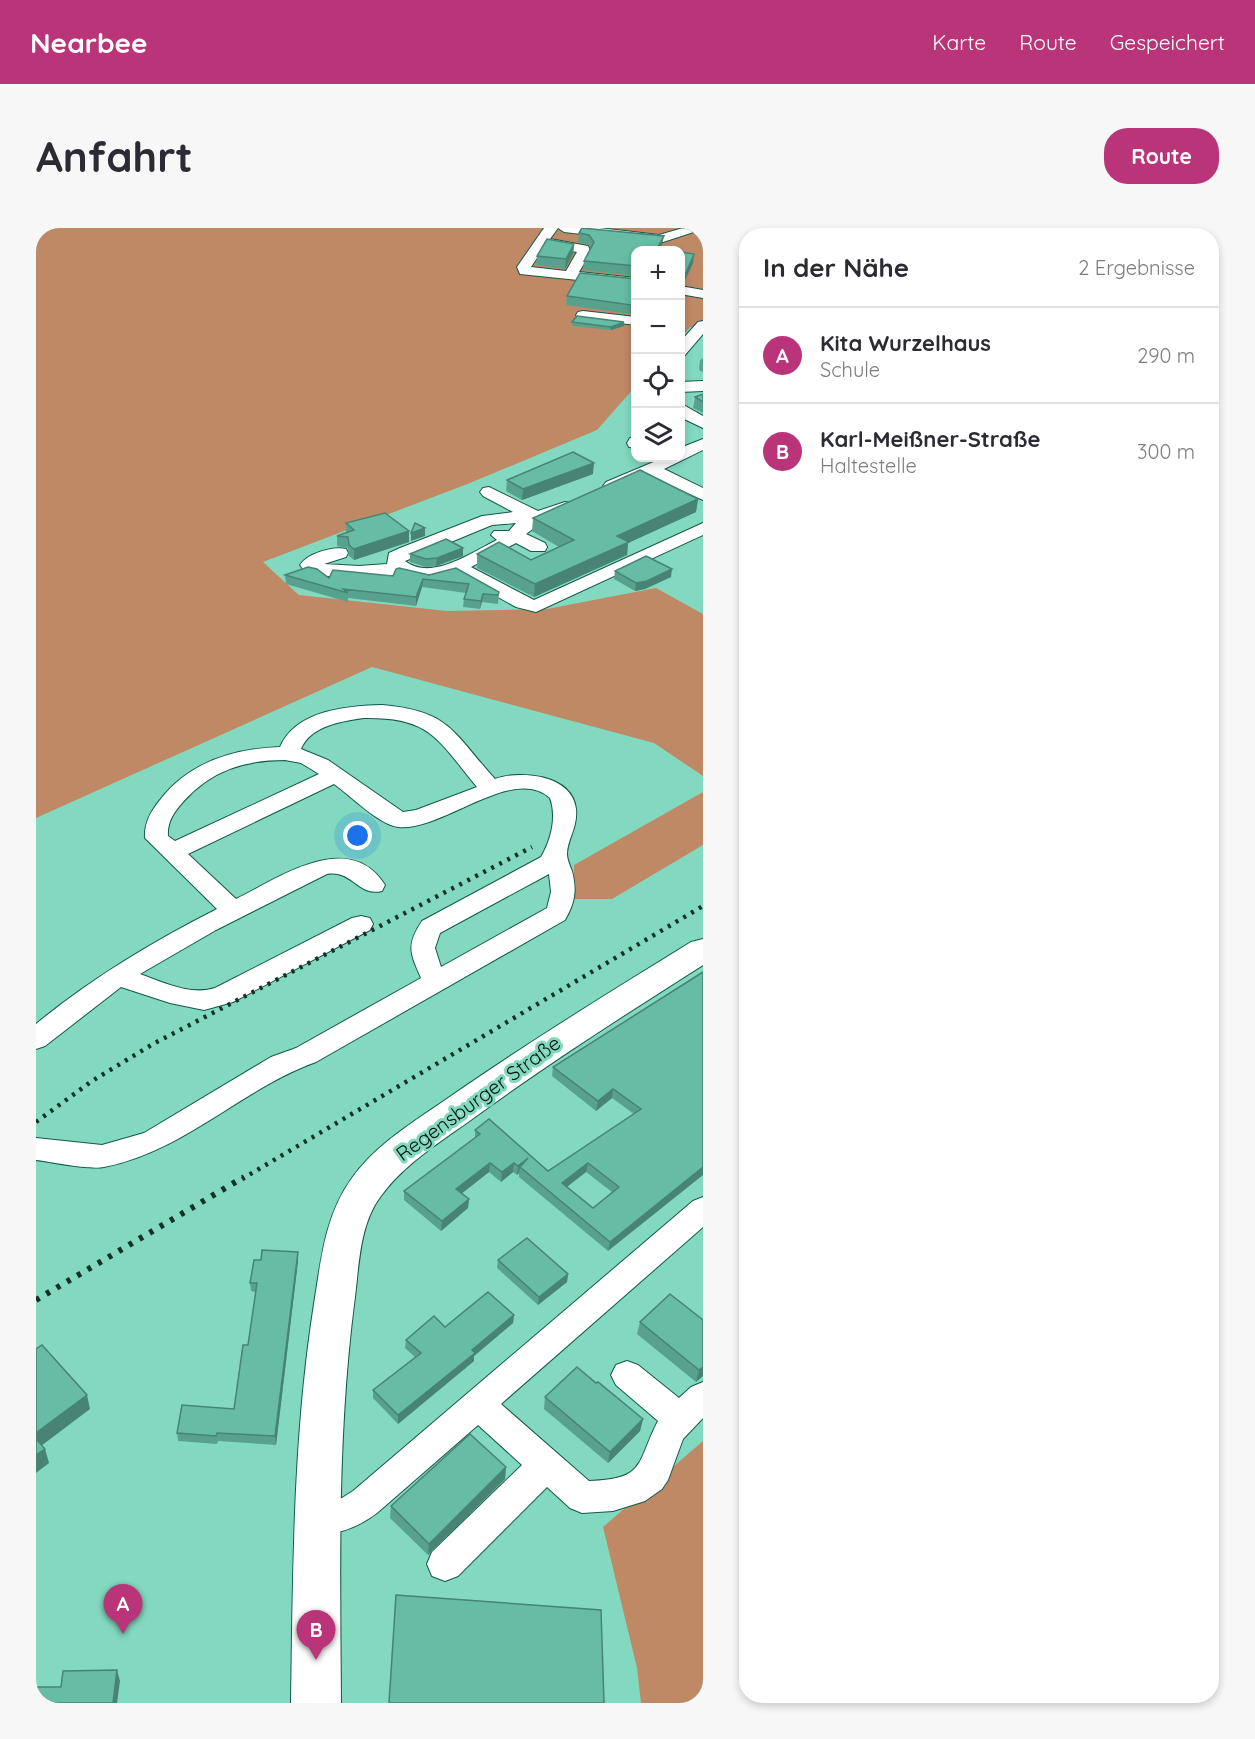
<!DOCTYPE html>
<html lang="de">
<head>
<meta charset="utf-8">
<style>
  :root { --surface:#fff; --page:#f7f7f7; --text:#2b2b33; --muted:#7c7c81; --line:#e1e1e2; --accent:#b93479 }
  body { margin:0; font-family:Quicksand,sans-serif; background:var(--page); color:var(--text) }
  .controls { position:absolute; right:18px; top:18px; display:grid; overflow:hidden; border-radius:12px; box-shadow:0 3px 9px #0003 }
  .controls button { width:54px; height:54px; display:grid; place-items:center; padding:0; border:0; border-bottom:2px solid var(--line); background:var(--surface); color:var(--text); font:30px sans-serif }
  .you { position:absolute; left:322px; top:608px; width:21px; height:21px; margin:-15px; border:4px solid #fff; border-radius:50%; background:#1a73e8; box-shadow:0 0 0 9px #1a73e833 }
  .badge { display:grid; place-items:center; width:39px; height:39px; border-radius:50%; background:var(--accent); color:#fff; font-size:20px; font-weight:700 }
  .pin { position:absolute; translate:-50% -50px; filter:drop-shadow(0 2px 3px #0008) }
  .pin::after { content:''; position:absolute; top:32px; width:21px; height:18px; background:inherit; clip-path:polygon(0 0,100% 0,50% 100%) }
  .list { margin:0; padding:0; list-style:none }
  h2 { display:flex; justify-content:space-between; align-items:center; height:78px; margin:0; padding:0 24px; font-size:26px }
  h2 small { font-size:20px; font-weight:400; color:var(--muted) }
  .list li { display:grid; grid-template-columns:39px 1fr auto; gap:18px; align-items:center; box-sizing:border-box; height:96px; padding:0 24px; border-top:2px solid var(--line) }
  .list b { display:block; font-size:22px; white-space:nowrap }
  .list p { margin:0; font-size:20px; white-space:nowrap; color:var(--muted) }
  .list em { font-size:20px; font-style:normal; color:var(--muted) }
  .icon { flex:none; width:33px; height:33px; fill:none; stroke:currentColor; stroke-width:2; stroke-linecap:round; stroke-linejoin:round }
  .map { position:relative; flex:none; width:667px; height:1475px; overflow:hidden; border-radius:24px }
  header { display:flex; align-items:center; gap:36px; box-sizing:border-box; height:84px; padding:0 30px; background:var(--accent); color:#fff }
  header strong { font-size:28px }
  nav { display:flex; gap:33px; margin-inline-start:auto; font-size:21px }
  .intro { display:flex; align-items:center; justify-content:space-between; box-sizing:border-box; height:144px; padding:0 36px }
  h1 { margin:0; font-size:42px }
  .button { padding:15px 27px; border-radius:24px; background:var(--accent); color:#fff; font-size:21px; font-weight:700 }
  main { display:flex; gap:36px; padding:0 36px }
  aside { flex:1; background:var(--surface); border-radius:24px; box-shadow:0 3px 9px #0003 }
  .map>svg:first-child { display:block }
</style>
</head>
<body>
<header>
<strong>Nearbee</strong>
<nav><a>Karte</a><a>Route</a><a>Gespeichert</a></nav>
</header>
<div class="intro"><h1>Anfahrt</h1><a class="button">Route</a></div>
<main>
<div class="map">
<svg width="667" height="1475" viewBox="0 0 667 1475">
  <rect width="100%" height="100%" fill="#83d9c0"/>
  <!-- green -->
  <g fill="#c08966">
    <path d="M0,0H661L667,2V101L654,99L645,110L644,22H600L599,159L561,202L434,255L227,334L263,367L411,383L511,381L620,360L667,386V548L618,515L336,439L0,590Z"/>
    <path d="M667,564V617L576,671H537L538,637Z"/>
    <path d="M667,1213V1475H605L601,1440L567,1299Z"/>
  </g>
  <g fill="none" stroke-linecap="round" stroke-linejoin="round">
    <!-- minor casing -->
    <g stroke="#125949" stroke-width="2">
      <g id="minor">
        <path d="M508,0H563L623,7L647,0L667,1L624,15L528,4L522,0L514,11L552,18L555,24L543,44L600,50V58L484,46L481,39ZM509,18L541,24L530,43L495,39Z"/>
        <path d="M644,58L667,62V70L644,66Z"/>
        <path d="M547,83L600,89V97L542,90L540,87L542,84Z"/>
        <path d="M667,93V106L649,127L644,128V114L662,94Z"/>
        <path d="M667,153V163L644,164V154Z"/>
        <path d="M644,175L667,188V200L644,189Z"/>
        <path d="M600,209V220L593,219L591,215L594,210Z"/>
        <path d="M667,211V222L628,241L667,260V272L614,248L576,263L570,262L567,258L570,254L627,230H644V220Z"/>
        <path d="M453,259L502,283L529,274L535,275L538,279L535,283L505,295L490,306L509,315L511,319L509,323H495L480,315L435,339L498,372L667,295V307L500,384L480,379L420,346L390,353L363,347L323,350L277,347L270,345L264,337C271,326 296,318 310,321L312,325L310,329L288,336L323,338L351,336L353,325L364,320L446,288L477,284L447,268L444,264L447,260ZM480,295L473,303H458L455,307L461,312L459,313C433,326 395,353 369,333L456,297Z"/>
        <path d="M346,477C415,483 417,505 459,551C484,542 536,546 540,581C542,599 531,612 531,626C531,631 534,638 536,643C541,662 539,675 529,692L280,834C205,861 149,923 68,939C53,942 17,934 0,932V910L66,917L108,905L235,829L260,820L385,750C374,725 370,717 386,693L505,629C515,612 521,589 514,570C477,536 406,604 362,599C342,596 315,568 298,556L152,626L200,671C243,650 313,600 349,657L346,663C322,669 317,642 291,646L180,702L104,746C126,754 155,768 179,760L316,690L325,688L334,690L337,696L334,702L197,774L168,782L134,775L85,759L9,818L0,821V796C56,750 116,714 181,681L109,610C108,595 115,583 124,572C153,534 197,521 244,519C260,482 311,478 346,477ZM328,490C395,489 401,511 441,559L380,582L367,584L292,532L265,521C274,498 306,493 328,490ZM249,532L265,535L283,546L139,613L132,608C131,594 138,584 147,574C174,543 208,532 249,532ZM513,646L515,664L511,680L405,739L399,720L404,705Z"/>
        <path d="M667,969V999L465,1176L553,1253C611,1251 600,1235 622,1193L580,1157L575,1147L580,1137L591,1133L602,1137L643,1170L655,1159L667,1154V1190L647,1211L632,1252L626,1261L609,1273L577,1283L546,1285L534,1280L511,1259L422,1348L409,1353L396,1348L391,1336L396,1324L486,1237L442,1197L341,1285C321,1300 295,1311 271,1302L266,1290L271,1278L306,1270L317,1263L657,973Z"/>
      </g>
    </g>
    <!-- major casing -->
    <g stroke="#125949" stroke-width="2">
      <path id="major" d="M667,711V737C590,786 513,835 439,889C406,913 369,935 345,968C324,995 323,1036 319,1069C301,1204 304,1339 305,1475H255C257,1342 257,1208 278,1076C285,1032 289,987 316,950C341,915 381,892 415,868C493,814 574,764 655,714Z"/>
    </g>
    <!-- minor -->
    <use href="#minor" fill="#fff" fill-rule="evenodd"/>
    <!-- major -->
    <use href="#major" fill="#fff" fill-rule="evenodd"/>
    <!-- rail-far1 -->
    <g stroke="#143127" stroke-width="4.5" stroke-dasharray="3 6" stroke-linecap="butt">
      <path d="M0,894L56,853L117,816L496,619"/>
      <path d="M206,951L667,678"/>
    </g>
    <!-- rail -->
    <path stroke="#143127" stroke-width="6" stroke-dasharray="4 8" stroke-linecap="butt" d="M0,1072L208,949"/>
  </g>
  <!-- wall -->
  <g fill="#58a28d" fill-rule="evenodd">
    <path d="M543,5L626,17L624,22H600V48L547,42L548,33L555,20L552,16L542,14Z"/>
    <path d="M538,16L537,26L529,41L500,37L501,28Z"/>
    <path d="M645,24L658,26L657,35L648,54H645Z"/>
    <path d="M600,51V74L594,86L530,77L531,68Z"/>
    <path d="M536,94L588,98L575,102L536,98Z"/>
    <path d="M667,130V144L663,142L664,132Z"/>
    <path d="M667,166V185L657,180L659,169Z"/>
    <path d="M557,246L486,272L470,263L471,252Z"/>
    <path d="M662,271L660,284L592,315L591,327L498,369L441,340V326L495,332L523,319L496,303L497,290Z"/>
    <path d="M310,295L373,314L318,332L313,328L312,320L301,318V308L310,305Z"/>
    <path d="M427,320V328L400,338L390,339L374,334V326Z"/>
    <path d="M420,340L463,364L462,376L446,374L444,381L427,379L428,371L430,365L386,359L380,378L312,370V374L250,356L249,347L293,350L393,347Z"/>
    <path d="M579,343L635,349L609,361L599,363L578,351Z"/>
    <path d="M667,744L572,1023L483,949V945L481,947L477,944L465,954L453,944L426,965L433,971L432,980L405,1003L368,972V963L439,910V902L512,943L598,886L576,870L560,883L516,848L517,839ZM550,944L576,964L557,980L531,959Z"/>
    <path d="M262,1024V1033L240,1217L182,1213L181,1216L142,1213L141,1205L198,1181L212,1117L220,1064L215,1063L214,1055L225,1032Z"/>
    <path d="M462,1032L532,1046L531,1054L502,1077L461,1040Z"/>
    <path d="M478,1087L477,1095L438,1128V1133L362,1196L337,1170V1162L379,1129L369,1120L370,1112L409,1099Z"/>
    <path d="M667,1092V1148L660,1154L601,1106L604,1094Z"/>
    <path d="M560,1155L607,1191L604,1203L572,1235L508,1181L509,1169Z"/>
    <path d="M470,1239L469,1251L392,1327L354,1290L355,1278Z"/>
  </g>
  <!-- shaded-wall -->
  <g fill="#478473">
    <path d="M628,8L626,17L623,22H620Z"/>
    <path d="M538,16L537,26L529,41L530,31Z"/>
    <path d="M658,26L657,35L648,54L650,45Z"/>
    <path d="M600,67V74L594,86L595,77Z"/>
    <path d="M588,94V98L575,102V99Z"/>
    <path d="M558,235L557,246L486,272L487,261Z"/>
    <path d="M662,271L660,284L592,315L591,327L498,369L499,356L581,308Z"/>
    <path d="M389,300V308L375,313V305Z"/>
    <path d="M373,303V314L318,332V321Z"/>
    <path d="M427,320V328L400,338L401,330Z"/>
    <path d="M636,341L635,349L609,361L599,363L600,355Z"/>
    <path d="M387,351L386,359L380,378V369Z"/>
    <path d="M447,366L446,374L444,381L445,373Z"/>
    <path d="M577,861L576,870L560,883L562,873Z"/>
    <path d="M492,930L484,939L483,945L481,947L482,938Z"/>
    <path d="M454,935L453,944L420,970V961Z"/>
    <path d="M478,935L477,944L465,954L466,944Z"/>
    <path d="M552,935L550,944L524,964L526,955Z"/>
    <path d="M667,939V947L572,1023L574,1014Z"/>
    <path d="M433,971L432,980L405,1003L406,993Z"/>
    <path d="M262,1024V1033L240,1217L239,1208Z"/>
    <path d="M532,1046L531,1054L502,1077L503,1069Z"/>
    <path d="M478,1087L477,1095L438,1128V1133L362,1196V1187L436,1122Z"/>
    <path d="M667,1139V1148L660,1154L663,1142Z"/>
    <path d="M51,1167L54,1181L1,1221L0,1217V1205Z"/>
    <path d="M607,1191L604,1203L572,1235L574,1224Z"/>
    <path d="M9,1221L13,1235L0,1245V1227Z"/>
    <path d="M470,1239L469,1251L392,1327L393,1316Z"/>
    <path d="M81,1442L84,1453L81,1475H77Z"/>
  </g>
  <!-- building -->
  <g fill="#66bca4" stroke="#478473" stroke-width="1.5" fill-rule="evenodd">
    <path d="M546,0L628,8L620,22H628H600V38L548,33L558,14L553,7L543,5Z"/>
    <path d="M511,11L538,16L530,31L501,28Z"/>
    <path d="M645,24L658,26L650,45L645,44Z"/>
    <path d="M544,45L600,51V67L595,77L531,68Z"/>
    <path d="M541,88L588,94L575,99L536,94Z"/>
    <path d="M667,166V174L659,169Z"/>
    <path d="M537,224L558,235L487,261L471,252Z"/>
    <path d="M604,242L662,271L581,308L593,314L499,356L441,326L463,314L495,332L538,312L497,290Z"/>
    <path d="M349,285L373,303L318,321L313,317L312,309L301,308L318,302L310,295Z"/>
    <path d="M379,295L389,300L375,305Z"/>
    <path d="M410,311L427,320L401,330L390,331L374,326Z"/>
    <path d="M610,328L636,341L611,353L600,355L579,343Z"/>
    <path d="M272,339L281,341L293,350L297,342L357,348L360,341L363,340L393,347L420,340L463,364L462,367L447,366L445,373L428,371L433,356L387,351L380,369L307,361L312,365L249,347Z"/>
    <path d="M667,744V939L574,1014L484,939L492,930L482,938L478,935L466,944L454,935L420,961L433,971L406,993L368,963L444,906L439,902L453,891L512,943L605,881L577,861L562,873L517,839ZM552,935L583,959L557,980L526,955Z"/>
    <path d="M491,1010L532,1046L503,1069L462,1032Z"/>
    <path d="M226,1022L262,1024L239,1208L181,1205L180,1208L141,1205L146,1177L198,1181L207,1117H212L221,1055H214L218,1032H225Z"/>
    <path d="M452,1064L478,1087L436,1122L439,1125L362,1187L337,1162L385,1125L370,1112L398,1088L409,1099Z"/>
    <path d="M634,1066L667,1092V1139L663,1142L604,1094Z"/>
    <path d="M6,1117L51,1167L0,1205V1121Z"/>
    <path d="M541,1139L560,1155L562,1154L607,1191L574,1224L509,1169Z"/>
    <path d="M434,1206L470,1239L393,1316L355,1278Z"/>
    <path d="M0,1211L9,1221L0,1227Z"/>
    <path d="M360,1367L565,1382L568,1475H353Z"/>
    <path d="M81,1442L77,1475H0V1459H25L27,1443Z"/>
  </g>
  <g text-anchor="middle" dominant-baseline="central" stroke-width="6" stroke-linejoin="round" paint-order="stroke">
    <!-- near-street labels -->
    <g font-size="20" fill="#00130c" stroke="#83d9c0">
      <text transform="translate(442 870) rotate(-36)">Regensburger Straße</text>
    </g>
  </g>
</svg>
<div class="controls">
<button>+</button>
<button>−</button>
<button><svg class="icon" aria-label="locate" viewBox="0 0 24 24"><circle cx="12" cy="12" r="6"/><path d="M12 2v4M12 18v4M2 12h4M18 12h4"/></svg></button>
<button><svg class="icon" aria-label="layers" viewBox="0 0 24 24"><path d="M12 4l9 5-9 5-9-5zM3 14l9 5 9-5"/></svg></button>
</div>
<div class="you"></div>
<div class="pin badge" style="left:87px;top:1406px">A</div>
<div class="pin badge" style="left:280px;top:1432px">B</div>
</div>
<aside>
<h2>In der Nähe<small>2 Ergebnisse</small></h2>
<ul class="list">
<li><span class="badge">A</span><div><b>Kita Wurzelhaus</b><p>Schule</p></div><em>290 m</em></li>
<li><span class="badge">B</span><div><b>Karl-Meißner-Straße</b><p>Haltestelle</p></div><em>300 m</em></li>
</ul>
</aside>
</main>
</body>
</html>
